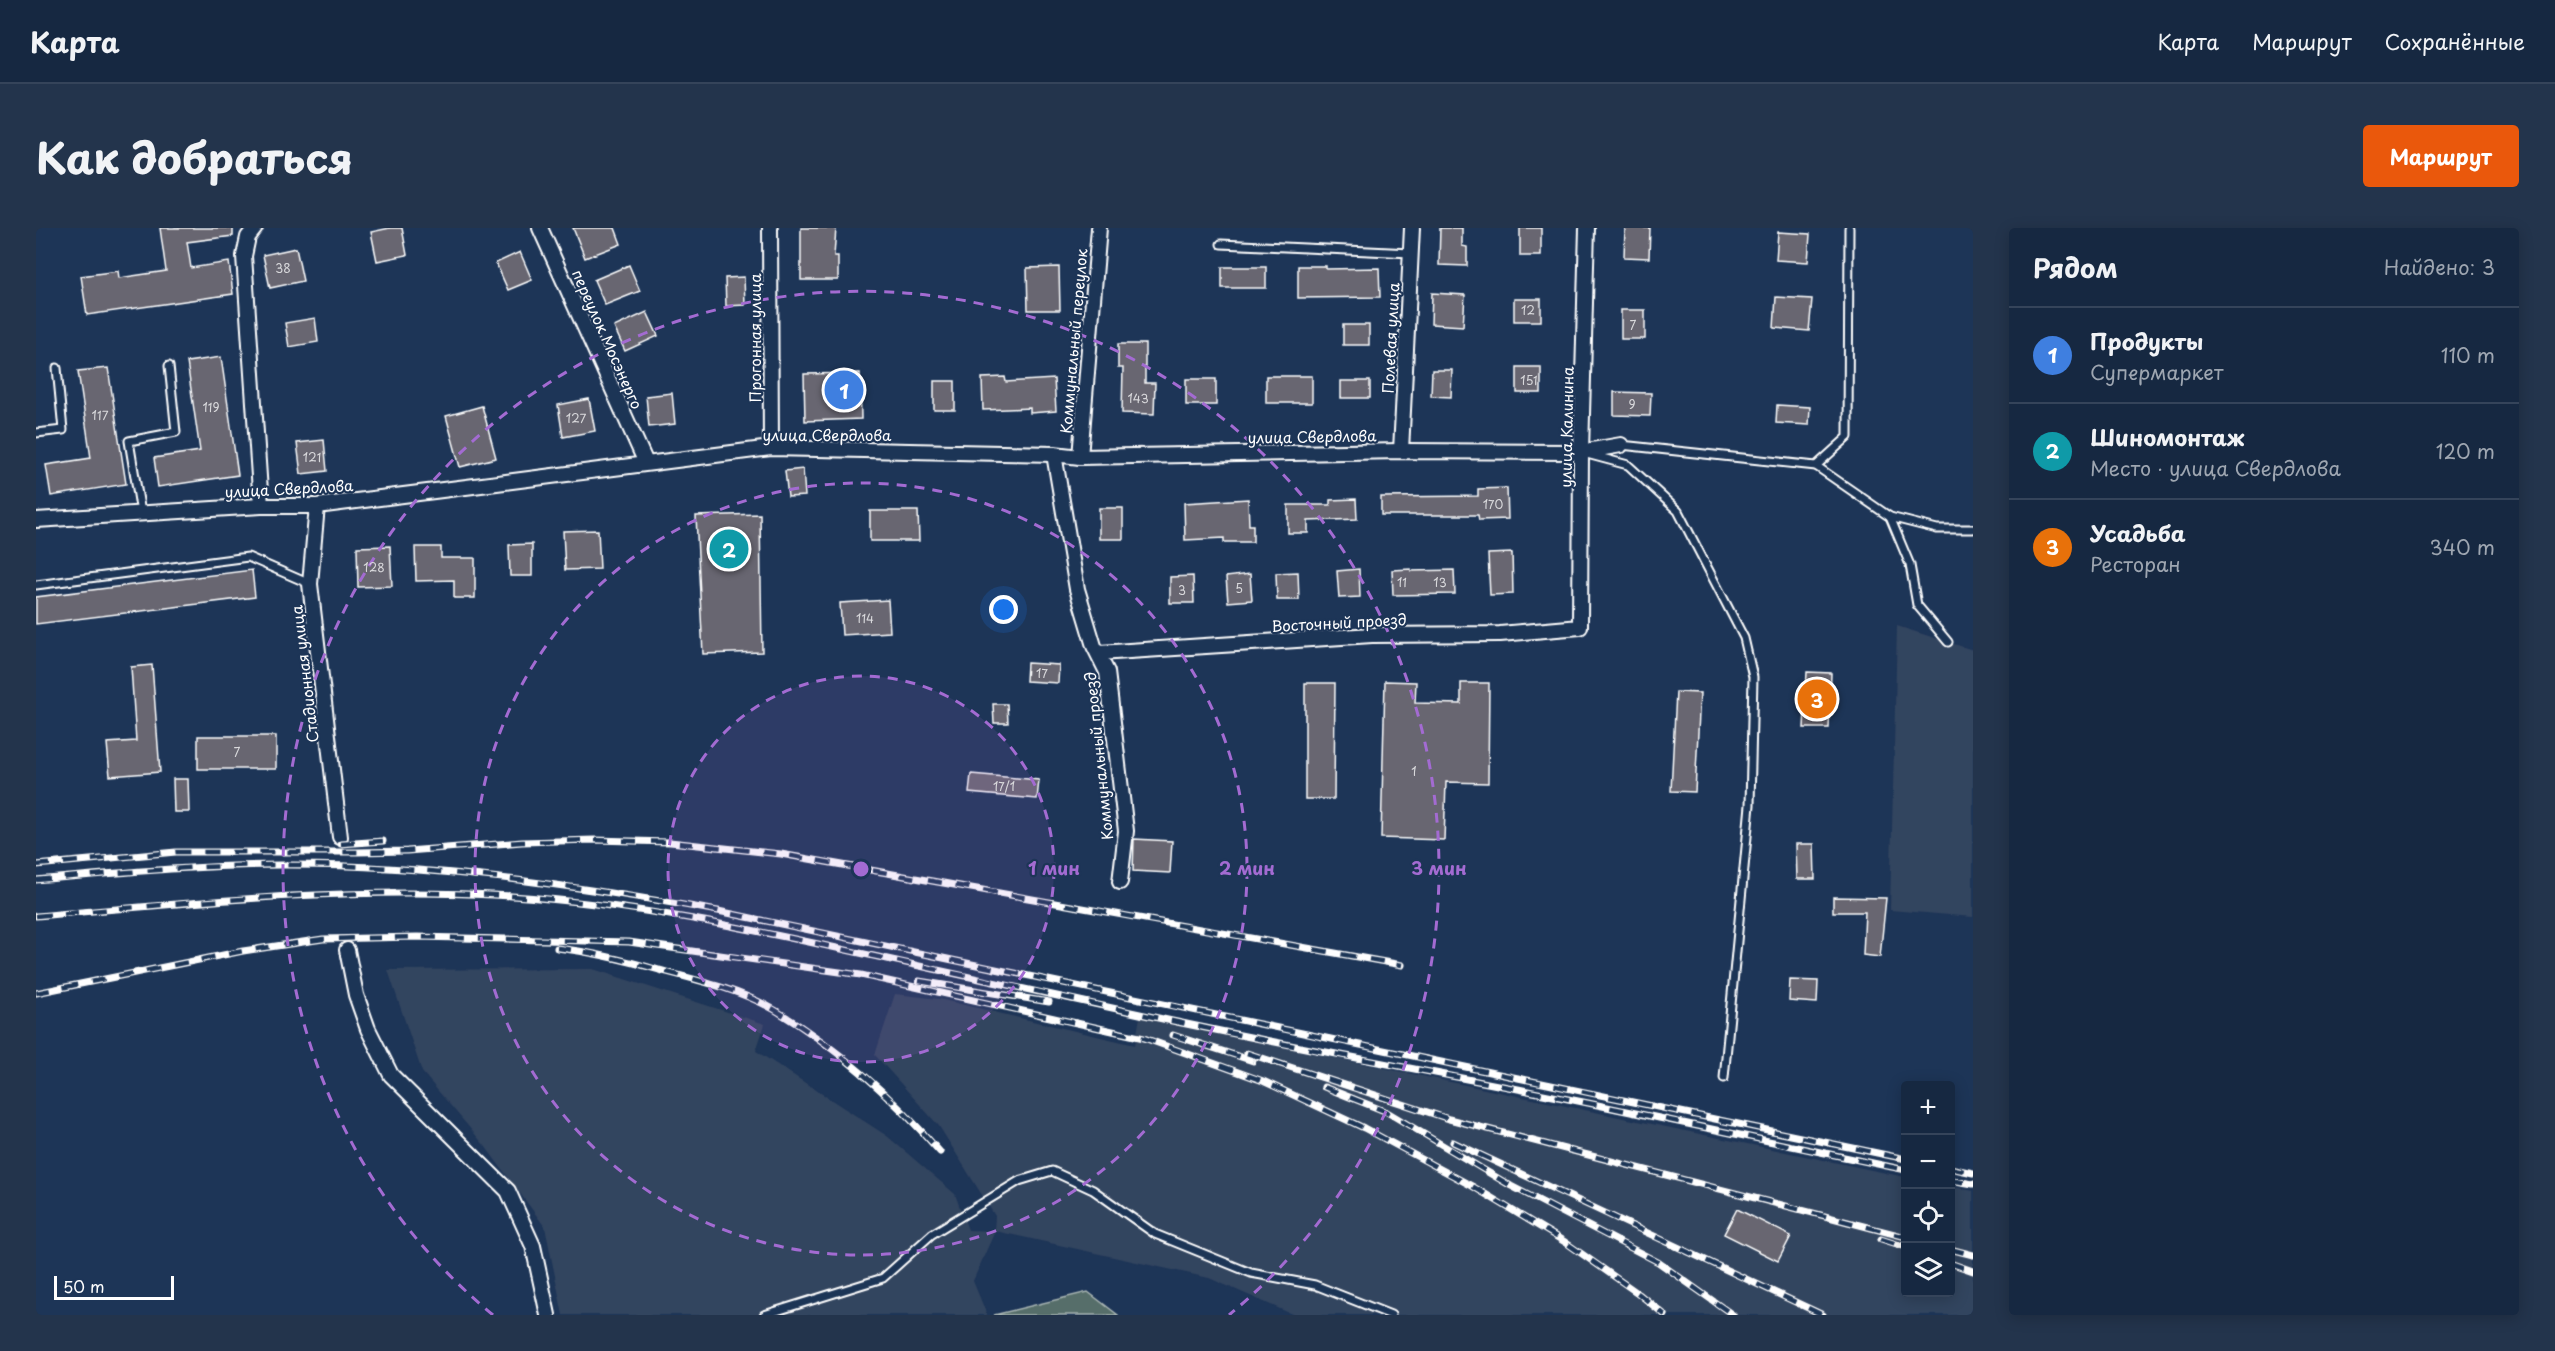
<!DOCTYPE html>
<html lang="ru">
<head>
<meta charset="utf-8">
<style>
  :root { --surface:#162841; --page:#23344c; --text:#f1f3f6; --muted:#9ea6b1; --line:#35445a; --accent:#ea580c }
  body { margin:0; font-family:"Playpen Sans",sans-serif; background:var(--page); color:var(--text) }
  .controls { position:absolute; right:18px; bottom:18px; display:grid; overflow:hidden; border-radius:6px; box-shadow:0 3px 15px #0003 }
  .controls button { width:54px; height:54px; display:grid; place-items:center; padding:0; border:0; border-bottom:2px solid var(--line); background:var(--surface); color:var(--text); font:30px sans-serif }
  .scale { position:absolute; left:18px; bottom:15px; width:120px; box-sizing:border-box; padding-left:6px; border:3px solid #fff; border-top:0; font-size:16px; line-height:21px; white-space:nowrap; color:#fff; -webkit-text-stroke:4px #1d3557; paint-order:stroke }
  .you { position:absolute; left:968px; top:382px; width:21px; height:21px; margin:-15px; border:4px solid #fff; border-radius:50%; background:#1a73e8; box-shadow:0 0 0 9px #1a73e833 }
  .badge { display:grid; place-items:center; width:39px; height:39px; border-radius:50%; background:var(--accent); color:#fff; font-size:20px; font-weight:700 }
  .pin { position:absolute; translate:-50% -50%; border:3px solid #fff; box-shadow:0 2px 6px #0006 }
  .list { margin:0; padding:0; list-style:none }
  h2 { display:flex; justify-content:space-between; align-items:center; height:78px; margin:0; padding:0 24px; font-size:26px }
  h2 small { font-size:20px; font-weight:400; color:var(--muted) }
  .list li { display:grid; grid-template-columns:39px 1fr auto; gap:18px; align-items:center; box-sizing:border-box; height:96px; padding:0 24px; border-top:2px solid var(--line) }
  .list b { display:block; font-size:22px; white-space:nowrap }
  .list p { margin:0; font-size:20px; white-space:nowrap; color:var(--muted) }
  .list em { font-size:20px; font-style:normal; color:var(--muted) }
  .icon { flex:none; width:33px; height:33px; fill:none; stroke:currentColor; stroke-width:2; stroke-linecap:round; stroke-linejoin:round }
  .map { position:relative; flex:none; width:1937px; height:1087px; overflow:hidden; border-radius:6px }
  header { display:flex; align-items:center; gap:36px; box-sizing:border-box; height:84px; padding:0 30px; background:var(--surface); border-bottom:2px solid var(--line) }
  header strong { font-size:28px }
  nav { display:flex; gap:33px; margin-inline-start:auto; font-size:21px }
  .intro { display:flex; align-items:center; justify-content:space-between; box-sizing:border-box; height:144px; padding:0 36px }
  h1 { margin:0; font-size:42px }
  .button { padding:15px 27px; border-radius:6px; background:var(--accent); color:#fff; font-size:21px; font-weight:700 }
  main { display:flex; gap:36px; padding:0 36px }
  aside { flex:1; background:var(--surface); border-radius:6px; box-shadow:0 3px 15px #0003 }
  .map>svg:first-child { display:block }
</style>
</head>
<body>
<header>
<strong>Карта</strong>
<nav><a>Карта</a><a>Маршрут</a><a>Сохранённые</a></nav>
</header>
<div class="intro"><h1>Как добраться</h1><a class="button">Маршрут</a></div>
<main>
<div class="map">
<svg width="1937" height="1087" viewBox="0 0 1937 1087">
  <rect width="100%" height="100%" fill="#1d3557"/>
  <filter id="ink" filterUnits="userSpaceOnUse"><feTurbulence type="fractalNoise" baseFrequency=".0167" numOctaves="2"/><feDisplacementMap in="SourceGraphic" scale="12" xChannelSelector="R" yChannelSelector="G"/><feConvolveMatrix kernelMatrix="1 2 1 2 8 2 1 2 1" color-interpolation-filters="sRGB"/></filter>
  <g filter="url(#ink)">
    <!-- built -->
    <g fill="#33445f">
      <path d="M1861,398L1937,422V689L1854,682Z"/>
      <path d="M557,741L729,796L720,823L851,908L919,966L932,1002L958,1003L959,988L903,898L839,827L859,766L903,771L1099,817L1104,789L1869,949L1870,1064H1914L1915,958L1937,963V1087H1258L1173,1050L959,1003L937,1053L951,1087H527L509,999L449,918L386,844L352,742Z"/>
    </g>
    <!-- green -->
    <path fill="#566e6a" stroke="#aab6b4" stroke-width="1.5" d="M1052,1064L1082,1087H958Z"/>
    <!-- building -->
    <g fill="#676671" stroke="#fff" stroke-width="1.5">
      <path d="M124,0H197V8L151,14L155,40L193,34L197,66L51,87L45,48L82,43L83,50L130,43Z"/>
      <path d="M354,0H366L371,27L341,33L335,4Z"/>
      <path d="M537,0H579L585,16L549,30Z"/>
      <path d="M765,0H800L798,28H802V52H765Z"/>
      <path d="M1404,0H1426V18L1431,19V38L1403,37Z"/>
      <rect x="1484" y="0" width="21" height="28"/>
      <path d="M1589,0H1614L1613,30L1588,29Z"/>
      <path d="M1742,4L1774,6L1772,34L1740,32Z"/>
      <path d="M260,20L267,53L234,60L227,27Z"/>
      <path d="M484,24L496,52L472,62L460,35Z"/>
      <path d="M593,37L604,63L569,77L558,52Z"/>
      <path d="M1262,38H1290V41L1343,40L1344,69L1262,70Z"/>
      <path d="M1023,39L1024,82H992L991,40Z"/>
      <rect x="1186" y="39" width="44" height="21"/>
      <path d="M708,49L709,77L690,78L689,50Z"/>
      <path d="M1396,65L1429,67L1427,98L1395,96Z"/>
      <path d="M1740,69L1776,71L1773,103L1738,100Z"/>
      <rect x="1478" y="71" width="27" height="22"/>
      <rect x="1585" y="82" width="24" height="29"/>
      <path d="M611,84L622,108L589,123L578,99Z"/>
      <path d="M279,90L282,114L253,119L249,95Z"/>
      <rect x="1307" y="97" width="26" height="20"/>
      <path d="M1082,116H1109V155H1119L1118,186L1086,185L1087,140H1082Z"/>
      <path d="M185,129L202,247L122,259L118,230L164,223L151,134Z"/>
      <rect x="1481" y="139" width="24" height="26"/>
      <path d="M72,140L90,256L15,268L10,237L55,230L42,143Z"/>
      <path d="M1396,142H1416L1415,169L1395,168Z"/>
      <path d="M824,145L825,191L769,193L768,146Z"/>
      <rect x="1230" y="148" width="46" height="27"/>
      <path d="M969,149L970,154L1018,151L1020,183L994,185V180L947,182L946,150Z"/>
      <rect x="1150" y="151" width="30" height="26"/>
      <rect x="898" y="153" width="21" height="29"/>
      <rect x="1305" y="153" width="29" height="17"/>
      <path d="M1578,164L1615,165L1614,188L1578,187Z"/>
      <path d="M636,165L639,196L613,199L610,168Z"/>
      <path d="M553,171L559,203L527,209L522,177Z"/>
      <path d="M1741,177L1774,179L1773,197L1740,195Z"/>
      <path d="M446,178L460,230L424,239L410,188Z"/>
      <path d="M288,212L291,243L265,246L261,215Z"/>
      <path d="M767,241L769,268L752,269L749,243Z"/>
      <path d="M1471,260L1472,291L1443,292L1442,287H1345V269L1442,268V261Z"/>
      <path d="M1212,271L1213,297H1217V314H1188V310L1149,312L1148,275Z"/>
      <path d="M1320,271L1321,291L1272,293V305H1252V277H1294V272Z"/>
      <rect x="1063" y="280" width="24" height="31"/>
      <path d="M834,283H882L883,313H834Z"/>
      <path d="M724,286L726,424L667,426L660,288Z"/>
      <path d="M562,302L564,341L529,342L527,303Z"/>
      <path d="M496,316V348H474L473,317Z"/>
      <path d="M354,318L356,358L322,359L321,319Z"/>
      <path d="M379,319H405V330H439V370H418V352L380,353Z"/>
      <path d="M1476,325L1477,366L1454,367L1452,326Z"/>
      <path d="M1323,341L1324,369L1303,370L1301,343Z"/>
      <path d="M1375,341V343L1418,342L1419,366L1357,367L1356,342Z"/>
      <path d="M216,342L219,369L0,396V369Z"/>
      <path d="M1262,344L1263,372H1241L1240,345Z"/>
      <path d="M1214,346L1216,372L1192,374L1190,349Z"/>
      <path d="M1157,348L1158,375H1134V349Z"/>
      <path d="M852,372L854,404L806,407L804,375Z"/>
      <path d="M991,435L1023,437L1022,455L990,453Z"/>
      <path d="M116,437L124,544L74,548L71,515L100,513L95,439Z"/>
      <path d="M1771,444L1795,445L1793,500H1768Z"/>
      <path d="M1349,453L1380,454L1379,475L1425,476V455H1453L1452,555L1410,554L1408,612L1345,610Z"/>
      <path d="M1269,455H1299L1298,571H1269Z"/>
      <path d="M1640,464L1664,465L1659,564L1635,563Z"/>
      <path d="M957,476H971L972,495H958Z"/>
      <rect x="162" y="508" width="78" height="33"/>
      <path d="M935,546L1003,552L1001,571L933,565Z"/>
      <path d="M137,551H152L153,584H138Z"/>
      <path d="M1098,611L1136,613L1134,645L1097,643Z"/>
      <path d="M1760,616H1778L1779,651H1761Z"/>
      <path d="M1797,669L1850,670L1844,729L1827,727L1829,684H1797Z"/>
      <path d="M1754,752L1782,753L1781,775L1753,773Z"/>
      <path d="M1701,981L1755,1008L1742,1033L1688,1006Z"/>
    </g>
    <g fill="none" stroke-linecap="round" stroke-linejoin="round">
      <!-- lane casing -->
      <g stroke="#fff" stroke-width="11">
        <g id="lane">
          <path d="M1185,16L1375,25"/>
          <path d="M0,205L27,202L21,140"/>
          <path d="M1585,217L1780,238L1812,209L1813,0"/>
          <path d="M1551,226L1592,237L1642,283L1708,410L1717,449L1714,577L1688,850"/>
          <path d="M1780,238L1854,289L1874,337L1881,377L1912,414"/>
          <path d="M105,285L93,213L140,204L133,138"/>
          <path d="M1854,289L1901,301H1937"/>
          <path d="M0,357L212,329L274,356"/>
          <path d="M728,1087L847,1050L896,1006L983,953L1016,943L1057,962L1119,1006L1215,1045L1279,1057L1355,1087"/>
        </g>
      </g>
      <!-- street casing -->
      <g stroke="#fff" stroke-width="18">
        <g id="street">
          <path d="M219,0L212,9L208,28L225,278"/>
          <path d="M504,0L610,235"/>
          <path d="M734,0L735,220"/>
          <path d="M1365,223L1376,0"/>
          <path d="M1018,226L1041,361L1058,418L1071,444L1090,603L1084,654"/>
          <path d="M1044,229L1063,0"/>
          <path d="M281,278L274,356L304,609"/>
          <path d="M0,292L225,278H281L735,220L1018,226L1044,229L1365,223L1545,224L1585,217"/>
          <path d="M1063,425L1336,407L1464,406L1544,399L1545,224L1551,0"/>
          <path d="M311,722L320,767L332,801L355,847L472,963L497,1018L512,1087"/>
        </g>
      </g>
      <!-- lane -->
      <use href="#lane" stroke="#1d3557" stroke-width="7"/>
      <!-- street -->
      <use href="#street" stroke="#1d3557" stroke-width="14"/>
      <!-- rail casing -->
      <g stroke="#fff" stroke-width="7">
        <g id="rail">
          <path d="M305,616L347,613"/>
          <path d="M0,637L140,624H322L371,623L486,614L558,612L634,614L745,626L1366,737"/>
          <path d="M0,652C81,645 163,637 245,637C391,636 538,657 682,683L1870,931"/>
          <path d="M0,688C159,674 316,658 476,668C597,676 715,701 833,727C926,747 1019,767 1113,788C1259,820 1406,845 1552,875C1658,897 1764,920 1870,942"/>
          <path d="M521,720C556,724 589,732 623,742C662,752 704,762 739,782C802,820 856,868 904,924"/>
          <path d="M883,753L1013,774"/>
          <path d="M0,765L207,723L287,711L381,709L593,714L825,747L1108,810L1227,853L1328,900L1436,958L1529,1014L1603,1066L1629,1087"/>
          <path d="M1137,807L1217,833"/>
          <path d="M1211,825L1413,891L1870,1009"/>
          <path d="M1288,859L1351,884L1475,958L1622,1034L1697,1087"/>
          <path d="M1417,914L1787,1087"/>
          <path d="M1914,940L1937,945"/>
          <path d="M1914,952L1937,956"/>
          <path d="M1845,1011L1870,1019"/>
          <path d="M1914,1021L1937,1027"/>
          <path d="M1914,1035L1937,1043"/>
        </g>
      </g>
      <!-- rail -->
      <use href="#rail" stroke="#1d3557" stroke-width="4.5" stroke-dasharray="14" stroke-linecap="butt"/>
    </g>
  </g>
  <!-- distance rings -->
  <circle cx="825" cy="641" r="193" fill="#a36bd2" fill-opacity=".12"/>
  <g fill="none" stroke="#a36bd2" stroke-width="3" stroke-dasharray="10 8">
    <circle cx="825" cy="641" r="193"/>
    <circle cx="825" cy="641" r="386"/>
    <path d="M457 1087A578 578 0 1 1 1193 1087"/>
  </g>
  <g text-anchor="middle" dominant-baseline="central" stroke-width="4.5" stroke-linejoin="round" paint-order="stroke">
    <!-- number labels -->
    <g font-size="12" fill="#d9d9dc">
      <text x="247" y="40">38</text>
      <text x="1492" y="82">12</text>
      <text x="1597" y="97">7</text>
      <text x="1493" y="152">151</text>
      <text x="1102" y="170">143</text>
      <text x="1596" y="176">9</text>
      <text x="175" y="179">119</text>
      <text x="64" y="187">117</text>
      <text x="540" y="190">127</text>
      <text x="276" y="229">121</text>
      <text x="1457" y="276">170</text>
      <text x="338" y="339">128</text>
      <text x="1366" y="354">11</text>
      <text x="1404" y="354">13</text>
      <text x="1203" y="360">5</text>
      <text x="1146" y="362">3</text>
      <text x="829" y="390">114</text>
      <text x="1006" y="445">17</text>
      <text x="201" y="524">7</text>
      <text x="1378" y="543">1</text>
      <text x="968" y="558">17/1</text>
    </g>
    <!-- street labels -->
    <g font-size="15" fill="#fff" stroke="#1d3557">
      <text transform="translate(718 110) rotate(-90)">Прогонная улица</text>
      <text transform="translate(1354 110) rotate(-87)">Полевая улица</text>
      <text transform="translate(572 111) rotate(66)">переулок Мосэнерго</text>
      <text transform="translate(1037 113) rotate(-85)">Коммунальный переулок</text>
      <text transform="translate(1530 199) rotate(-89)">улица Калинина</text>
      <text x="791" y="206">улица Свердлова</text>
      <text transform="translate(1276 208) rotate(-1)">улица Свердлова</text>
      <text transform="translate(253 260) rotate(-3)">улица Свердлова</text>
      <text transform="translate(1303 394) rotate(-3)">Восточный проезд</text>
      <text transform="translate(268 446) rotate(-97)">Стадионная улица</text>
      <text transform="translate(1062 528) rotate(-96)">Коммунальный проезд</text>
    </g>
  </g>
  <circle cx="825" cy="641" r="9" fill="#a36bd2" stroke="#1d3557" stroke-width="3"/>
  <g font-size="18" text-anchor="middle" font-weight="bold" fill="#a36bd2" stroke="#1d3557" stroke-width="4.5" stroke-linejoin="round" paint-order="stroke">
    <text x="1018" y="647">1 мин</text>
    <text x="1211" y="647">2 мин</text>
    <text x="1403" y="647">3 мин</text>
  </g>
</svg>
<div class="controls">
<button>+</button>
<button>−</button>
<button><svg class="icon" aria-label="locate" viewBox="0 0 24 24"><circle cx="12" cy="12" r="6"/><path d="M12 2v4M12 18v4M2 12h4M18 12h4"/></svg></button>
<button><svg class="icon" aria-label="layers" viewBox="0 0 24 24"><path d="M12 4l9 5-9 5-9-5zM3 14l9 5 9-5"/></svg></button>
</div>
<div class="scale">50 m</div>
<div class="you"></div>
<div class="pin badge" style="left:808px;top:162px;background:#3f7fe0">1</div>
<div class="pin badge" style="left:693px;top:321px;background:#0f9aa8">2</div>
<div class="pin badge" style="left:1781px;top:471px;background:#e8710a">3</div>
</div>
<aside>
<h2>Рядом<small>Найдено: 3</small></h2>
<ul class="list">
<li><span class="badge" style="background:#3f7fe0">1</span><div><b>Продукты</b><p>Супермаркет</p></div><em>110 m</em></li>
<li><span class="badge" style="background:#0f9aa8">2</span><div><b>Шиномонтаж</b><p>Место · улица Свердлова</p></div><em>120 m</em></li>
<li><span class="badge" style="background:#e8710a">3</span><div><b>Усадьба</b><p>Ресторан</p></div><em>340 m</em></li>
</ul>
</aside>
</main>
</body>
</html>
